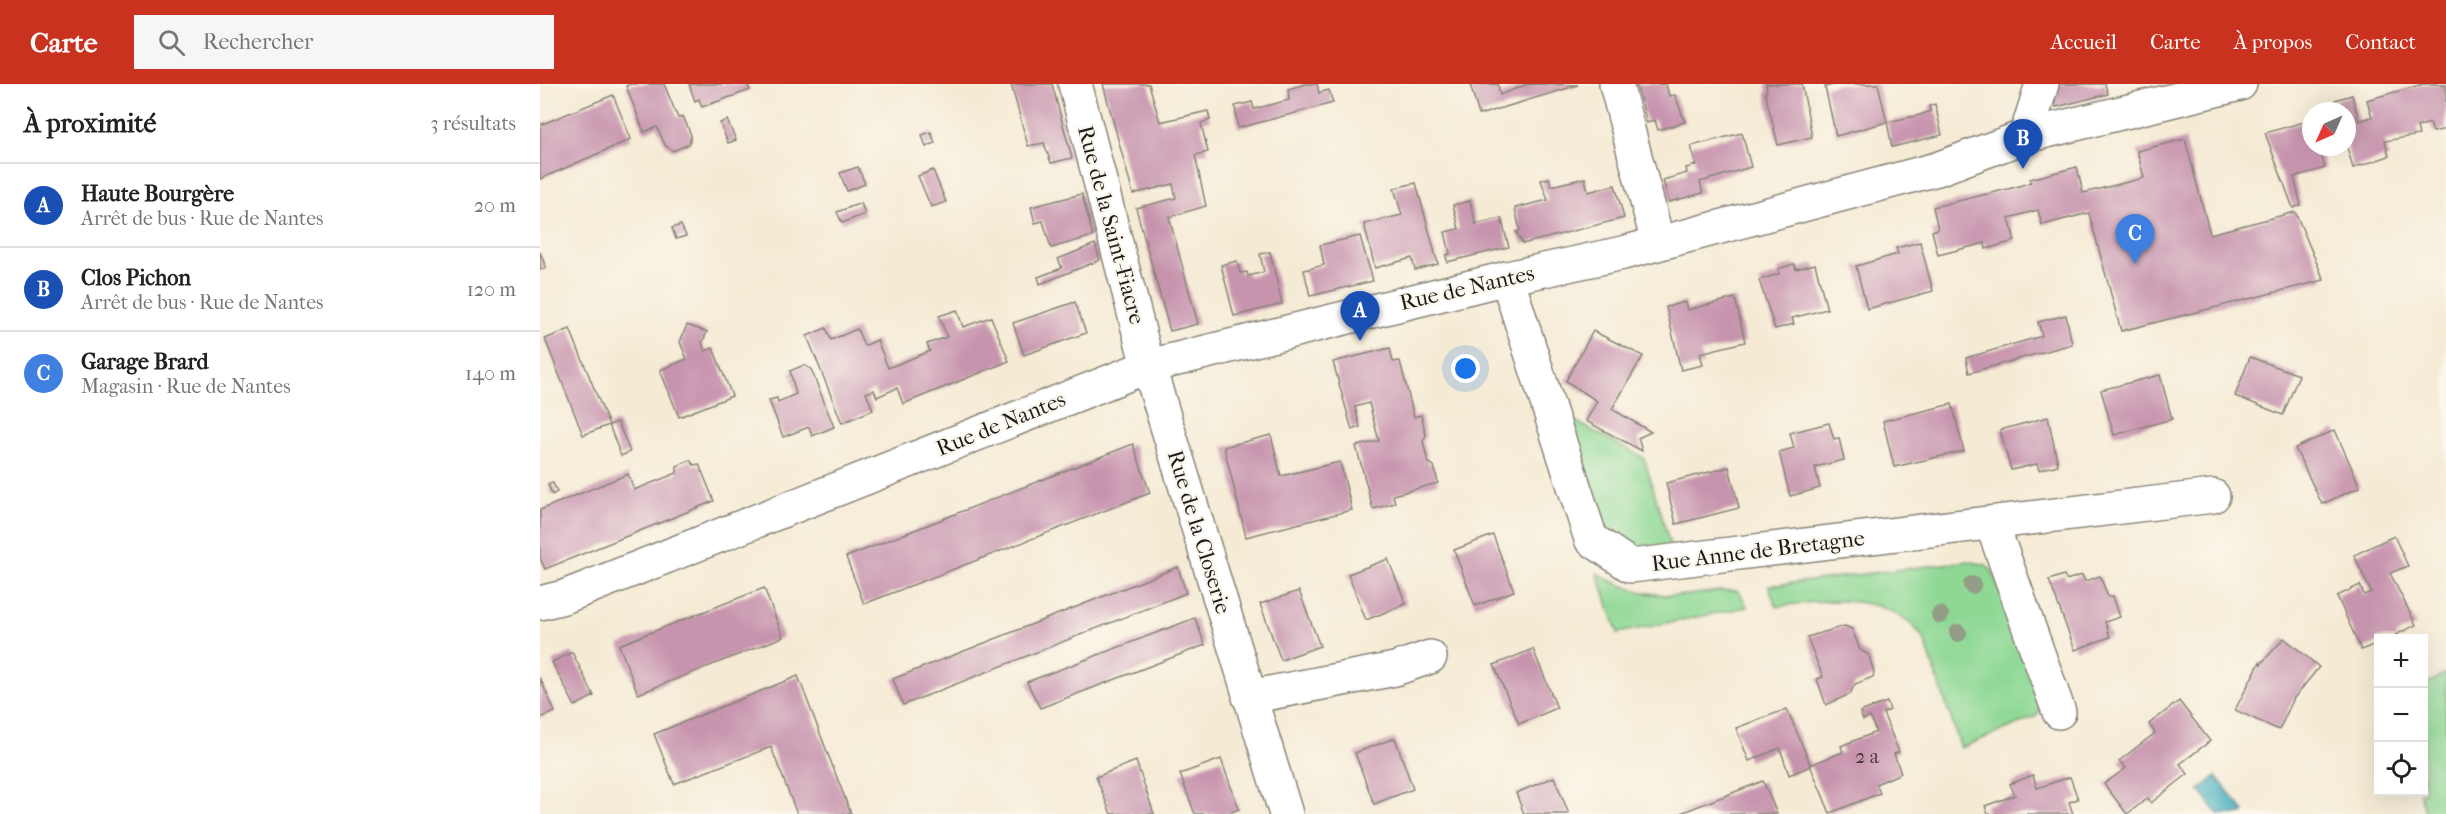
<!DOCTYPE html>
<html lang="fr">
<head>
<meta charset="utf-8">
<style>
  :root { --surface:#fff; --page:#f6f6f6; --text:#222; --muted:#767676; --line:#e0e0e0; --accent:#c8321e }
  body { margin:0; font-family:"IM FELL French Canon",serif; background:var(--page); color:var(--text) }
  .controls { position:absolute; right:18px; bottom:18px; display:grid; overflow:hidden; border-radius:0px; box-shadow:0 6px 24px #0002 }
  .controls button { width:54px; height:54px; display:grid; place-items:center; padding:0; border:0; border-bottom:2px solid var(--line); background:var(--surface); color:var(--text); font:30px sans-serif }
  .compass { position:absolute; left:1762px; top:18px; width:54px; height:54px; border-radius:50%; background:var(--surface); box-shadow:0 6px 24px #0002; rotate:225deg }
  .you { position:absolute; left:926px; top:285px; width:21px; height:21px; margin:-15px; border:4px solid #fff; border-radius:50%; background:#1a73e8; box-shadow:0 0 0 9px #1a73e833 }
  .badge { display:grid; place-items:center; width:39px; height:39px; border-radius:50%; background:var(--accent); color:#fff; font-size:20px; font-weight:700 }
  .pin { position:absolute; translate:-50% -50px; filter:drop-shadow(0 2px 3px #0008) }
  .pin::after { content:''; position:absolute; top:32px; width:21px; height:18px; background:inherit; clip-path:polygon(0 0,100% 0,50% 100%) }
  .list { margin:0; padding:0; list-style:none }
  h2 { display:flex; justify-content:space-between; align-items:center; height:78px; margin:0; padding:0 24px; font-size:26px }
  h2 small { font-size:20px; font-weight:400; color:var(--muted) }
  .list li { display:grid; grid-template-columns:39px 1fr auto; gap:18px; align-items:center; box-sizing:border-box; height:84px; padding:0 24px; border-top:2px solid var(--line) }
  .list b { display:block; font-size:22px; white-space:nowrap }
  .list p { margin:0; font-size:20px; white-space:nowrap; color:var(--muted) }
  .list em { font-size:20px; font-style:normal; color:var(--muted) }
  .icon { flex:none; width:33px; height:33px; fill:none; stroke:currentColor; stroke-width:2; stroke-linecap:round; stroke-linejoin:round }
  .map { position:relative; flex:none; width:1906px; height:730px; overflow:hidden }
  header { display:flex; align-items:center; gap:36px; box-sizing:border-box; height:84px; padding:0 30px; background:var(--accent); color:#fff }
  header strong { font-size:28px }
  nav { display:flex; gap:33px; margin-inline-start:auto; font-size:21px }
  .search { width:420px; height:54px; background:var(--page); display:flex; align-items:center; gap:15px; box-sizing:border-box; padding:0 21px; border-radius:0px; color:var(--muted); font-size:22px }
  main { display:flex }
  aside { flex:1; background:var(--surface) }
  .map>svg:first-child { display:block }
</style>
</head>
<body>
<header>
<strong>Carte</strong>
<div class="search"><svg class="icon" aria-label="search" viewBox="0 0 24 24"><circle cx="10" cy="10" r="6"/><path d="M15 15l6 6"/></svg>Rechercher</div>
<nav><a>Accueil</a><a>Carte</a><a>À propos</a><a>Contact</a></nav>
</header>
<main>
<aside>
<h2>À proximité<small>3 résultats</small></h2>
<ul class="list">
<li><span class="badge" style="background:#1a4fb4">A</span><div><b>Haute Bourgère</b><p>Arrêt de bus · Rue de Nantes</p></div><em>20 m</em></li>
<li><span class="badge" style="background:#1a4fb4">B</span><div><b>Clos Pichon</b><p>Arrêt de bus · Rue de Nantes</p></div><em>120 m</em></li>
<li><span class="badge" style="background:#3f7fe0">C</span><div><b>Garage Brard</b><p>Magasin · Rue de Nantes</p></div><em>140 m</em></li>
</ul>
</aside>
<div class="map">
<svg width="1906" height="730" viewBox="0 0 1906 730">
  <rect width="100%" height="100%" fill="#fbf7ec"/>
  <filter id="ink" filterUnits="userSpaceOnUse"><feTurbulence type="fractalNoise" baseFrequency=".0167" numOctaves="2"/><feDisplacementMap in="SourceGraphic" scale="12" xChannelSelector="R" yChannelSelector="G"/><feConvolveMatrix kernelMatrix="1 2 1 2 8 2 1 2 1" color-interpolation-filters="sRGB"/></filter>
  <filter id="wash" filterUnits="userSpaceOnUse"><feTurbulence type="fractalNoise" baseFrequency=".008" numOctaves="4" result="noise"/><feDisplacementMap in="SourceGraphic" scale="24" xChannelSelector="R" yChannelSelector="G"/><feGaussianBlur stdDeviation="1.35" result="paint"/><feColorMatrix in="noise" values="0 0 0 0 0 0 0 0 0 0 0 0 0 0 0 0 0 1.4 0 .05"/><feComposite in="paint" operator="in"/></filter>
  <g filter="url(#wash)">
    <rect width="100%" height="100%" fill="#f5ebd5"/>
    <!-- green -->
    <g fill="#8ed894" stroke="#557a58" stroke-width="1.5">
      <path d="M1020,329L1104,374L1132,467C1095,467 1083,465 1058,436Z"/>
      <path d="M1428,477L1446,481L1452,487L1503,616L1497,632L1421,664L1384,555C1351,507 1286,515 1236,523L1229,502Z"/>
      <path d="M1057,489C1088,508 1120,515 1156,510C1170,509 1184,505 1199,507L1207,523L1078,549Z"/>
      <path d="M1906,589V730H1886L1879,708H1884V601Z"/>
    </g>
    <!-- water -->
    <path fill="#3facbd" stroke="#2e646c" stroke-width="1.5" d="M1676,692L1705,728L1702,730H1678L1659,706Z"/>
    <g id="blocks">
      <!-- building -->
      <g fill="#c794ae">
        <path d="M91,0H124L138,34L143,32L151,51L149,60L133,67L125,61L117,43L104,48L86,2Z"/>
        <path d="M149,0H207L210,6L162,23L159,15L155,17Z"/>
        <path d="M471,0H512L532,74L511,79L504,59L488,62Z"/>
        <path d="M563,0H609L620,38L668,27L670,36L661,39L668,68L655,71L666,122L629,133L658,240L630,247L596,124L636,114L633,100L593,110Z"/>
        <path d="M765,0H777L779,9L789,6L793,19L698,44L695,22L712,18L714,25L749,16L748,5Z"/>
        <path d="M930,0H958L960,11L988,0L1038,1L939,31Z"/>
        <path d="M1096,0H1126L1129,12L1135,11L1145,38L1118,46L1115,36L1107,39Z"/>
        <path d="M1226,0H1262L1272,53L1238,61L1225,8L1227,7Z"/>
        <path d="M1297,0H1338L1347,38L1296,52L1285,3Z"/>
        <path d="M1511,0H1565L1568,10L1516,23Z"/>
        <path d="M1883,0H1906V45L1893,48L1890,39L1877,43L1879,51L1845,57L1849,72L1813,84L1807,63V27H1798L1795,16L1812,11L1819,37L1832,33L1827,16Z"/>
        <path d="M73,11L91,55L0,95V41Z"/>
        <path d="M1395,20L1402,51L1352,63L1347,38L1380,31L1390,27L1389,22Z"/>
        <path d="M187,36L196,56L188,59L180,39Z"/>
        <path d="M1771,36V63H1779L1785,84L1754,93L1761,121L1753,124L1725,49Z"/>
        <path d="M391,48L395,59L386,63L382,51Z"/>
        <path d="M1202,49L1211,83L1160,98L1163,109L1129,118L1123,96L1147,89L1146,84L1156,81L1151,62Z"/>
        <path d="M1645,55L1670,150L1755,128L1784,196L1581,247L1549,129L1502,141L1498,126L1469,134L1475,157L1446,165L1445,159L1398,171L1392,147L1398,145L1393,123L1476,103L1491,98L1490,95L1537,83L1543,109L1604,94L1597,67Z"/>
        <path d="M318,83L325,100L307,107L300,89Z"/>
        <path d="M393,86L406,118L391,123L378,92Z"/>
        <path d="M1009,94L1011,102L1045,94L1048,108L1075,101L1084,134L983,160L976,148L980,147L975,124L1008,116L1001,96Z"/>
        <path d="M876,99L898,180L875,186L872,174L835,184L824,140L862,131L854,104Z"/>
        <path d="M542,110L553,152L511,164L503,137L495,139L491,123Z"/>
        <path d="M930,117L936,140L961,134L969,163L907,178L906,171L910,170L905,148L919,145L913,121Z"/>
        <path d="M321,119L325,130L302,139L297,128Z"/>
        <path d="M141,141L146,152L136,155L132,144Z"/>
        <path d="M820,152L833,197L770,212L764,186L784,181L780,161Z"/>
        <path d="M1380,158L1393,207L1327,225L1316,182L1358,170L1356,164Z"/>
        <path d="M555,160L560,176L500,200L498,193L522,184L518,175Z"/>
        <path d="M0,168L6,184L0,186Z"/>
        <path d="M730,168L742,220L694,232L681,181L697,177L700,189L707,188L708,192L724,188L720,170Z"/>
        <path d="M1254,180L1256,185L1275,180L1287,225L1252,234L1254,240L1235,245L1219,196L1239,190L1238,185Z"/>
        <path d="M1195,214L1205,258L1160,269L1163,281L1141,286L1126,223L1145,218L1147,226Z"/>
        <path d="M535,218L546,249L484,271L473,239Z"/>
        <path d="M417,226L423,243L451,233L469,277L363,320L357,304L337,313L334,306L326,309L333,326L302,339L267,252L286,244L291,256L317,245L324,262L337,256L348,284L390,267L387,260L407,253L399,232Z"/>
        <path d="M1526,231L1532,260L1429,289L1426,274L1502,252L1498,238Z"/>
        <path d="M147,241L167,248L162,259L165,267L173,264L192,312L139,333L120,286L147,275L140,258Z"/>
        <path d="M30,245L69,341L43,351L5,255Z"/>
        <path d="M1053,247L1103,272L1072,325L1111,348L1098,354L1102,367L1046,337L1057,317L1026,297Z"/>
        <path d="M850,264L853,278L860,277L874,333L881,331L886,351L883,357L888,378L894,382L898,399L853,411L855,419L833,425L816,362L839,357L829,319L815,323L820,343L812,346L793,278Z"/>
        <path d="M1710,273L1759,291L1743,331L1695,312Z"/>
        <path d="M264,281L271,285L294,343L272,352L269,343L243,353L229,316L237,314L238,318L256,310L250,287Z"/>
        <path d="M1620,291L1632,335L1574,351L1561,306Z"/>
        <path d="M1412,320L1424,367L1354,383L1343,337Z"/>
        <path d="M1508,333L1518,381L1499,386L1497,380L1471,386L1460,346Z"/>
        <path d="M78,338L90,368L81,372L69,341Z"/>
        <path d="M1289,339L1294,355L1299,354L1304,376L1275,383L1280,404L1250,412L1239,368L1254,364L1250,349Z"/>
        <path d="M1795,346L1820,403L1782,420L1755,364Z"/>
        <path d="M731,351L741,392L800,378L812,426L706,453L684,363Z"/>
        <path d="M593,360L610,409L324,520L306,473Z"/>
        <path d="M150,376L154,381L159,380L174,417L5,485L0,474V426L88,390L94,406L137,389V382Z"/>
        <path d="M1189,383L1199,424L1136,440L1126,399Z"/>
        <path d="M13,399L17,408L12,411L8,400Z"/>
        <path d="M953,451L974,507L935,522L914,466Z"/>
        <path d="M1854,452L1868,482L1850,489L1876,541L1855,551L1857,554H1838V559L1821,566L1797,512L1820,501L1824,511L1831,508L1814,471Z"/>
        <path d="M848,475L866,520L826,536L808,490Z"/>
        <path d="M638,483L646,509L363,621L353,595Z"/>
        <path d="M1524,491L1526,496L1542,491L1545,497L1560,492L1568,513L1573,512L1580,533L1565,538L1570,553L1535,566L1509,496Z"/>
        <path d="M224,504L243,553L98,610L79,561Z"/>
        <path d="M759,507L780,562L741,576L720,520Z"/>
        <path d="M655,534L665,561L500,624L487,598Z"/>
        <path d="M1305,542L1312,545L1320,566L1329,571L1334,589L1333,593L1315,600L1310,610L1286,621L1277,595L1283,593L1267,553Z"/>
        <path d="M1744,554L1779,583L1754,614L1739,646L1695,626L1720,578L1721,580Z"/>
        <path d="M993,565L1017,624L979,640L954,581Z"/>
        <path d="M32,568L54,612L35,622L12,578Z"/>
        <path d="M258,592L311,730H257L231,663L134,700L114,650Z"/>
        <path d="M0,594L15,628L0,634Z"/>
        <path d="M1639,617L1670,657L1640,680L1648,690L1611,719L1608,714L1587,730L1564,700L1586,684L1579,677L1615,649L1609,640Z"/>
        <path d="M1347,618L1350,626L1343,629L1359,668L1354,670L1361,689L1336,700L1340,709L1290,729L1270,681L1303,668L1301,662L1336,648L1330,633L1323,636L1320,628Z"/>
        <path d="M1247,625L1271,682L1249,691L1240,664L1209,677L1196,644Z"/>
        <path d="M855,654L873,705L834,720L815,669Z"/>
        <path d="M681,675L699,725L686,730H655L640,690Z"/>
        <path d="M596,677L614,730H571L556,693Z"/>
        <path d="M1493,691L1497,704L1530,693L1538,715L1529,718L1533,730H1448L1445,722L1475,711L1470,700Z"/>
        <path d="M1014,693L1029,730H984L976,709Z"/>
        <path d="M1223,697L1237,730H1138Z"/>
      </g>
    </g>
  </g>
  <g filter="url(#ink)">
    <use href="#blocks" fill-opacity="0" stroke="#888478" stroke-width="1.5"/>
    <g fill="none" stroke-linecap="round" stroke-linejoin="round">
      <!-- minor casing -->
      <g stroke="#888478" stroke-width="36">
        <g id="minor">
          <path d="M535,0L604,267L746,730"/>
          <path d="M1076,0L1118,159"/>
          <path d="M1486,52L1502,0"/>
          <path d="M967,194L1051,455L1091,482L1673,412"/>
          <path d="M1452,440L1519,628"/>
          <path d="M709,613L855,585L890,573"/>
        </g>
      </g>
      <!-- major casing -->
      <g stroke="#888478" stroke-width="36">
        <path id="major" d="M0,519L24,513L609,282L967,194L1083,169L1397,85L1486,52L1700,0"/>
      </g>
      <!-- minor -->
      <use href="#minor" stroke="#fff" stroke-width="33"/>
      <!-- major -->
      <use href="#major" stroke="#fff" stroke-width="33"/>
    </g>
    <!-- trees -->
    <g fill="#949d86">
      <circle cx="1432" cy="501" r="9"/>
      <circle cx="1400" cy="531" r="9"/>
      <circle cx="1418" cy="549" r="9"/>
    </g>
  </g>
  <g text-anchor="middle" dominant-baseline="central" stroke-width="4.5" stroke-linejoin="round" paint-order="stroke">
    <!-- number labels -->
    <g font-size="20" fill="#473a40">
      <text x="1327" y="672">2 a</text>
    </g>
    <!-- street labels -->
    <g font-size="22" fill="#1c1c1c" stroke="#fbf7ec">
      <text transform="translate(571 141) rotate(75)">Rue de la Saint-Fiacre</text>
      <text transform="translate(927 204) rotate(-13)">Rue de Nantes</text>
      <text transform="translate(461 340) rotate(-22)">Rue de Nantes</text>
      <text transform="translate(659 448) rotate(73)">Rue de la Closerie</text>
      <text transform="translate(1218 467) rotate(-7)">Rue Anne de Bretagne</text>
    </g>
  </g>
</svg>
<div class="controls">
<button>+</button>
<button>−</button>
<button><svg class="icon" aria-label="locate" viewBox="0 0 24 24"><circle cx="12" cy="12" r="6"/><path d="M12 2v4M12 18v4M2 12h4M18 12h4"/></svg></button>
</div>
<svg class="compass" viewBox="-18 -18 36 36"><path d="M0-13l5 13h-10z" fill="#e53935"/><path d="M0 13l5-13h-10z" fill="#767676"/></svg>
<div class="you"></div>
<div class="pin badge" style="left:820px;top:257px;background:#1a4fb4">A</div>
<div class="pin badge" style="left:1483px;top:85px;background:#1a4fb4">B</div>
<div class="pin badge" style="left:1595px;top:180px;background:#3f7fe0">C</div>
</div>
</main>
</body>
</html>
